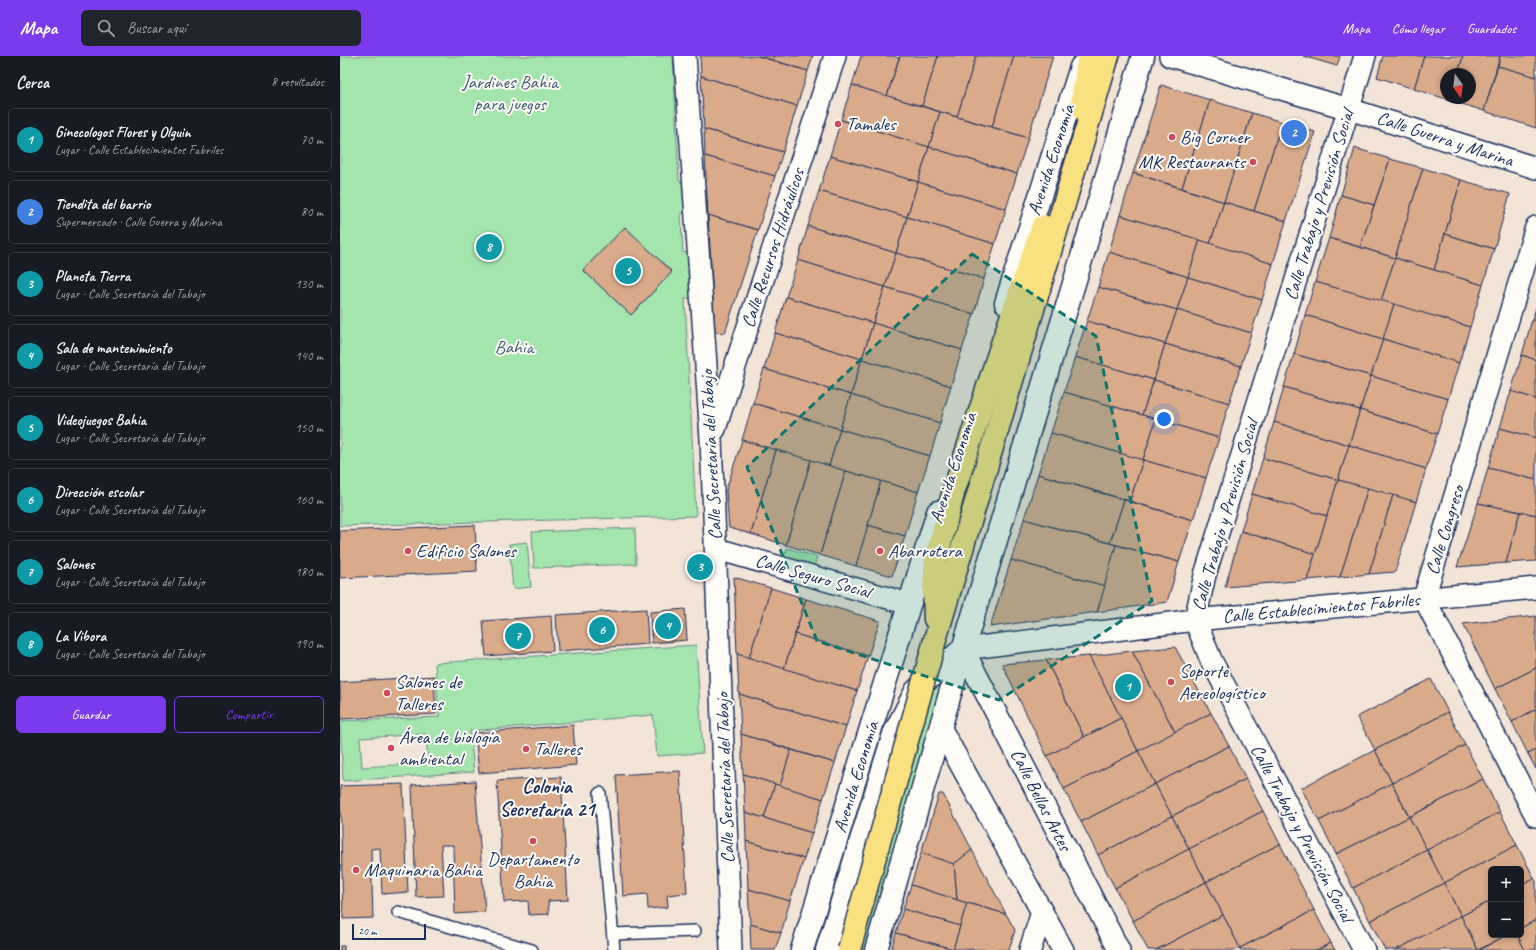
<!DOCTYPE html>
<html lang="es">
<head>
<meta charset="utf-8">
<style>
  :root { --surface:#171b24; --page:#20242c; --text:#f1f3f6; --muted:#9ea1a6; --line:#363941; --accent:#7c3aed }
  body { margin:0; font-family:Caveat,sans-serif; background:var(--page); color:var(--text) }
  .controls { position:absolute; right:12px; bottom:12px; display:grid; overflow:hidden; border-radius:6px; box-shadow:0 2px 6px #0003 }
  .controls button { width:36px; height:36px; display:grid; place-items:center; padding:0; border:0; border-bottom:1px solid var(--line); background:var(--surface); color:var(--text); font:20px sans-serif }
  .compass { position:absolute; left:1100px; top:12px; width:36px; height:36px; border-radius:50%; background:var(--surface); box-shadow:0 2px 6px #0003; rotate:166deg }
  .scale { position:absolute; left:12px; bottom:10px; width:74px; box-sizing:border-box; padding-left:4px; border:2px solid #1b2f5e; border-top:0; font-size:11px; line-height:14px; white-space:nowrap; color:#1b2f5e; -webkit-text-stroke:3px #fdfcf7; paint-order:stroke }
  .you { position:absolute; left:824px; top:363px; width:14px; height:14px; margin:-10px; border:3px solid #fff; border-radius:50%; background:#1a73e8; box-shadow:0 0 0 6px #1a73e833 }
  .badge { display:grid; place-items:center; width:26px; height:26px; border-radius:50%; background:var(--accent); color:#fff; font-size:13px; font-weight:700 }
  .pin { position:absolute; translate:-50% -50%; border:2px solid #fff; box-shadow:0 1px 4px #0006 }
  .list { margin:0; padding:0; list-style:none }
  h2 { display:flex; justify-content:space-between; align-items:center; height:52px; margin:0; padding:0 16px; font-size:17px }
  h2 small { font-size:13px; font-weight:400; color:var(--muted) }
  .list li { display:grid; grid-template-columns:26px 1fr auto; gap:12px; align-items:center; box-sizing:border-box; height:64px; margin:0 8px 8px; padding:0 8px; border:1px solid var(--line); border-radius:6px }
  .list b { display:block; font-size:15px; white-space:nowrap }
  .list p { margin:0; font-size:13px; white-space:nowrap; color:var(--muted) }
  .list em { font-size:13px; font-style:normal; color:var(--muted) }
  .actions { display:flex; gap:8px; padding:12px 16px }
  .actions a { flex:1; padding:9px 0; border:1px solid var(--accent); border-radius:6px; text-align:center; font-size:14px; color:var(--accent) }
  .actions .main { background:var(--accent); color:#fff }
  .icon { flex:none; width:22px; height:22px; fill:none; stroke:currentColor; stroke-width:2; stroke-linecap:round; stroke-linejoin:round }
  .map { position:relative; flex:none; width:1196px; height:894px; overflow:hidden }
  header { display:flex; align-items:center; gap:24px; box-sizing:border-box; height:56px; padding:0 20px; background:var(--accent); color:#fff }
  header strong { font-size:19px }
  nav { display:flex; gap:22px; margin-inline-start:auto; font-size:14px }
  .search { width:280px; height:36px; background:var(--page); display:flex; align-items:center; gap:10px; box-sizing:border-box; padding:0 14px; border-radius:6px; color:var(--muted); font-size:15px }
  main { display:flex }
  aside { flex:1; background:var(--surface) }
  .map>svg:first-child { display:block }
</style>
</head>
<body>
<header>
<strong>Mapa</strong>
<div class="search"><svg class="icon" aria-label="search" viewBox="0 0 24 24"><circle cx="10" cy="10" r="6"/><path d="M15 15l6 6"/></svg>Buscar aquí</div>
<nav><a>Mapa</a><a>Cómo llegar</a><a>Guardados</a></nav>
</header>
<main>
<aside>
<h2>Cerca<small>8 resultados</small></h2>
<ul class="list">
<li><span class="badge" style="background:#0f9aa8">1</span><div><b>Ginecologos Flores y Olguin</b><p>Lugar · Calle Establecimientos Fabriles</p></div><em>70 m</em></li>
<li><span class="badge" style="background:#3f7fe0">2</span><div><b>Tiendita del barrio</b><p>Supermercado · Calle Guerra y Marina</p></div><em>80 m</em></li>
<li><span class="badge" style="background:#0f9aa8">3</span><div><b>Planeta Tierra</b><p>Lugar · Calle Secretaría del Tabajo</p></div><em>130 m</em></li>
<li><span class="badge" style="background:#0f9aa8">4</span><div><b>Sala de mantenimiento</b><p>Lugar · Calle Secretaría del Tabajo</p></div><em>140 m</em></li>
<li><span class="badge" style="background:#0f9aa8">5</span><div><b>Videojuegos Bahia</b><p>Lugar · Calle Secretaría del Tabajo</p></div><em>150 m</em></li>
<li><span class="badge" style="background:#0f9aa8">6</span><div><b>Dirección escolar</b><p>Lugar · Calle Secretaría del Tabajo</p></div><em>160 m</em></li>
<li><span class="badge" style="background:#0f9aa8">7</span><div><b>Salones</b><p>Lugar · Calle Secretaría del Tabajo</p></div><em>180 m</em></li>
<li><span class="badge" style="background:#0f9aa8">8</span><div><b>La Vibora</b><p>Lugar · Calle Secretaría del Tabajo</p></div><em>190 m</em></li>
</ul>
<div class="actions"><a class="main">Guardar</a><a>Compartir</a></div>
</aside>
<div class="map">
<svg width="1196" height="894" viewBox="0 0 1196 894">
  <rect width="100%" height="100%" fill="#f2e4d7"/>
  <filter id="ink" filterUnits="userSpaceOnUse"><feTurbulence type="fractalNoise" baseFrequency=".025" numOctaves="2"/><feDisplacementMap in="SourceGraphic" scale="8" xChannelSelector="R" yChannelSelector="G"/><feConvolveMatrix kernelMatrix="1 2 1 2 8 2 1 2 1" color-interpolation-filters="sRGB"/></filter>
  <g filter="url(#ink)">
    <!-- green -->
    <g fill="#a4e4ad" stroke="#608a86" fill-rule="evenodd">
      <path d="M0,0H333L339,125L347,129V155L341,158L343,197L354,196L360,241L345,243L356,460L0,470Z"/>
      <path d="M295,472L296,508L194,512L192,476Z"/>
      <path d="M187,486L191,531L173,533L169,488Z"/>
      <path d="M447,492L477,501L474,511L444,502Z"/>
      <path d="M356,589L363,697L317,700L313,659L130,675L134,716L3,725L0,665L99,661L95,607ZM86,678L88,707L22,711L20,682Z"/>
      <path d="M609,609L534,894H514L589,631Z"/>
    </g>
    <!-- building -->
    <g fill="#daab8b" stroke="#1b2f5e">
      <path d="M360,0H418L468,15L457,50L361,20Z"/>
      <path d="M418,0H434L433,4Z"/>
      <path d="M434,0H473L468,15L433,4Z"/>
      <path d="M521,0H553L559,2L547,40L512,29Z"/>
      <path d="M560,0H598L582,50L547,40Z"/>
      <path d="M598,0H636L617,61L582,50Z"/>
      <path d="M636,0H674L652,71L617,61Z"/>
      <path d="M674,0H713L688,82L652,71Z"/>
      <path d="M963,0H1000L997,10Z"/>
      <path d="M1043,0H1084L1074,33L1037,21Z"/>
      <path d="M1084,0H1123L1118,18H1106V42H1111L1110,44L1074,33Z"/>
      <path d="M1123,0H1160L1144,55L1110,44L1111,42H1130V18H1118Z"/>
      <path d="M1160,0H1196V21L1158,10Z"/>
      <path d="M1158,10L1196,21V72L1144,55Z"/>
      <path d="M361,20L457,50L443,96L364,73Z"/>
      <path d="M512,29L600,56L589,91L501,64Z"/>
      <path d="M821,29L870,44L842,132L793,117Z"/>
      <path d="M870,44L912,57L884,146L842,132Z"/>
      <path d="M600,56L688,82L677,118L589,91Z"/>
      <path d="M912,57L942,66L914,155L884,146Z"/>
      <path d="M501,64L589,91L578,126L490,100Z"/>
      <path d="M942,66L975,76L946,165L914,155Z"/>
      <path d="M364,73L443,96L435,120L365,100Z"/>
      <path d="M589,91L677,118L666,153L578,126Z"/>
      <path d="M1015,92L1050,103L1034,149L1001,139Z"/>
      <path d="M365,100L435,120L418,174L368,159Z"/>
      <path d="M490,100L578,126L567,161L479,135Z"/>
      <path d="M1050,103L1083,112L1055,202L1020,191Z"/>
      <path d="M1083,112L1121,124L1094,214L1055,202Z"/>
      <path d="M793,117L884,146L870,188L780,159Z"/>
      <path d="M1121,124L1170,138L1154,193L1105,178Z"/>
      <path d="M578,126L666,153L655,188L567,161Z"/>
      <path d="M479,135L567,161L556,197L468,170Z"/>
      <path d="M1001,139L1034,149L1020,191L989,182Z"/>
      <path d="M884,146L946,165L933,208L870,188Z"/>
      <path d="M368,159L418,174L385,277L375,276Z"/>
      <path d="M780,159L860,184L848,221L769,196Z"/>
      <path d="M567,161L655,188L644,223L556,197Z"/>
      <path d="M468,170L556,197L545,231L458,204Z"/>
      <path d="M285,171L332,216L291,259L243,214Z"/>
      <path d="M1105,178L1154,193L1143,229L1094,214Z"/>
      <path d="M989,182L1055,202L1041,245L975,226Z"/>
      <path d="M860,184L933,208L922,244L848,221Z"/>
      <path d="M769,196L848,221L837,254L758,231Z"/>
      <path d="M556,197L644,223L634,258L545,231Z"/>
      <path d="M1055,202L1143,229L1130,271L1041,245Z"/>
      <path d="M458,204L545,231L533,267L446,241Z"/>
      <path d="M848,221L922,244L911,277L837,254Z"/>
      <path d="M975,226L1054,248L1043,283L965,259Z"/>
      <path d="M545,231L634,258L622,294L533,267Z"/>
      <path d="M758,231L837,254L825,288L747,265Z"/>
      <path d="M446,241L533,267L522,303L435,277Z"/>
      <path d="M1054,248L1130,271L1119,307L1043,283Z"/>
      <path d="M1196,252V265L1192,264Z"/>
      <path d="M837,254L911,277L901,310L825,288Z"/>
      <path d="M965,259L1043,283L1031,320L954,298Z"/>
      <path d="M1192,264L1196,265V304L1182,299Z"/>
      <path d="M747,265L825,288L814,324L735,301Z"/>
      <path d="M533,267L622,294L611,330L522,303Z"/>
      <path d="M435,277L522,303L511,339L424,313Z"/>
      <path d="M1043,283L1119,307L1108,343L1031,320Z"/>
      <path d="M825,288L901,310L889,347L814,324Z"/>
      <path d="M954,298L1031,320L1020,354L944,331Z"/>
      <path d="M1182,299L1196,304V343L1171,335Z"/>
      <path d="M735,301L814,324L802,359L724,336Z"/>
      <path d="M522,303L611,330L600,367L511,339Z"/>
      <path d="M424,313L511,339L500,373L413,347Z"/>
      <path d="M1031,320L1108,343L1097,378L1020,354Z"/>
      <path d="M814,324L889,347L879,382L802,359Z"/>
      <path d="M944,331L1020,354L1009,389L934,366Z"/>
      <path d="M1171,335L1196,343V382L1160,372Z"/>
      <path d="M724,336L816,363L803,404L711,377Z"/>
      <path d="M511,339L600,367L590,400L500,373Z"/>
      <path d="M413,347L500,373L489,410L402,384Z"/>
      <path d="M1020,354L1097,378L1086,413L1009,389Z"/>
      <path d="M816,363L879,382L866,422L803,404Z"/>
      <path d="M934,366L1009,389L998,424L923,402Z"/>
      <path d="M1160,372L1196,382V424L1148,412Z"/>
      <path d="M500,373L590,400L578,436L489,410Z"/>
      <path d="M711,377L803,404L790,445L698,418Z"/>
      <path d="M402,384L436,394L411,478L389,472L386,434Z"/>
      <path d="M1009,389L1086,413L1076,446L998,424Z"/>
      <path d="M436,394L471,404L446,489L411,478Z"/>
      <path d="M923,402L998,424L987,460L912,438Z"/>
      <path d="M471,404L506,415L480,499L446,489Z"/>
      <path d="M803,404L866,422L853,464L790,445Z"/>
      <path d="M1148,412L1196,424V459L1138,447Z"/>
      <path d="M506,415L541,425L516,510L480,499Z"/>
      <path d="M698,418L784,444L770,487L684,463Z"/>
      <path d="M998,424L1028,432L1000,521L967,524Z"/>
      <path d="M541,425L578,436L565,480L528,469Z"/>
      <path d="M1028,432L1053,439L1029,518L1000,521Z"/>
      <path d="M912,438L987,460L975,498L901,475Z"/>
      <path d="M1053,439L1076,446L1055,516L1029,518Z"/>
      <path d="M784,444L853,464L839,506L770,487Z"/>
      <path d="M1138,447L1180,456L1166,507L1117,511Z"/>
      <path d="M1180,456L1196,459V505L1166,507Z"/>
      <path d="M684,463L776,489L765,530L671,504Z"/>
      <path d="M135,469L137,515L0,522V475Z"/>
      <path d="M528,469L565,480L552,520L516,510Z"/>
      <path d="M901,475L975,498L967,524L885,531Z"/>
      <path d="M776,489L839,506L827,546L757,556Z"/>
      <path d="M671,504L765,530L757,556L650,571Z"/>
      <path d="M394,521L431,532L409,602L397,598Z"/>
      <path d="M431,532L466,543L444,613L409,602Z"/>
      <path d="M466,543L540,565L528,600L455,578Z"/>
      <path d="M306,553L308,588L218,595L216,559Z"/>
      <path d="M345,553L347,584L312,587L310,556Z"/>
      <path d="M211,560L213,595L146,600L143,565Z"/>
      <path d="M1196,560V612L1155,633L1123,568Z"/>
      <path d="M455,578L528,600L517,635L444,613Z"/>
      <path d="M835,591L871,657L835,676L792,595Z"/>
      <path d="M792,595L835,676L798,695L749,600Z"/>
      <path d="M397,598L517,635L506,671L399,638Z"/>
      <path d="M749,600L781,662L744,681L706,604Z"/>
      <path d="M706,604L744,681L707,700L662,608Z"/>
      <path d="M1196,612V653L1172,666L1155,633Z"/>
      <path d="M94,620L96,658L1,663L0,626Z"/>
      <path d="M1091,623L1108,656L1035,694L1017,661Z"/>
      <path d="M399,638L506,671L495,707L401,678Z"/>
      <path d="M1196,653V694L1188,698L1172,666Z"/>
      <path d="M1108,656L1125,689L1052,727L1035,694Z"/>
      <path d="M871,657L889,690L815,728L798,695Z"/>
      <path d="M781,662L798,695L724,733L707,700Z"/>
      <path d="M233,669L236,709L139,717L135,677Z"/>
      <path d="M401,678L451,694L440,730L403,718Z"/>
      <path d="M1125,689L1143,723L1069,761L1052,727Z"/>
      <path d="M889,690L906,723L832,760L815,728Z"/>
      <path d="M451,694L495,707L483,743L440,730Z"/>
      <path d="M1035,694L1052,727L979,765L961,732Z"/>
      <path d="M1196,694V713L1188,698Z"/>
      <path d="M798,695L815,728L741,766L724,733Z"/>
      <path d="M340,715L347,837L327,839L328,851L308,853L307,838L283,840L276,719Z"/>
      <path d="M403,718L435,728L424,762L405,756Z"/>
      <path d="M221,721L228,844L208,845L209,858L189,859L188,845L164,846L157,725Z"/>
      <path d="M906,723L923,755L849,793L832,760Z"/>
      <path d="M1143,723L1160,756L1087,794L1069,761Z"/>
      <path d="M135,725L145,856L115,858L113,789H101L104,840L76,841L72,729Z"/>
      <path d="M1052,727L1069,761L996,798L979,765Z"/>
      <path d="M63,728L68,836L42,838L40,792L31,793L33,862L3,863L0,730Z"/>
      <path d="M435,728L483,743L472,777L424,762Z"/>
      <path d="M815,728L832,760L758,799L741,766Z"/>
      <path d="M599,738H603L632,794L614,808L581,797Z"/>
      <path d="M923,755L940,788L866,826L849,793Z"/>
      <path d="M405,756L472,777L464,803L406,785Z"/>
      <path d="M1160,756L1177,789L1104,827L1087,794Z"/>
      <path d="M832,760L849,793L775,832L758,799Z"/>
      <path d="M1069,761L1087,794L1013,832L996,798Z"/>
      <path d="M406,785L464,803L450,845L408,833Z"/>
      <path d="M940,788L974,854L900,892L866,826Z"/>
      <path d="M1177,789L1194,822L1181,829V813H1151V845L1121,860L1104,827Z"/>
      <path d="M849,793L866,826L793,865L775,832Z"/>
      <path d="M632,794L666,858L617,844L614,808Z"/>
      <path d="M1087,794L1104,827L1030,865L1013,832Z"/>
      <path d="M581,797L614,808L617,844L571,829Z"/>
      <path d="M1194,822L1196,825V864L1181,872V829Z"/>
      <path d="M866,826L883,859L816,894H808L793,865Z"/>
      <path d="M1104,827L1121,860L1056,894H1045L1030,865Z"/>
      <path d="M571,829L627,847L620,870L563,853Z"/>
      <path d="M408,833L450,845L441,877L410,868Z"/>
      <path d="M1151,845V879H1167L1138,894L1121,860Z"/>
      <path d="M627,847L666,858L675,874L669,894L613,893Z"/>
      <path d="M563,853L620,870L613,893L556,877Z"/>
      <path d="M974,854L991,887L977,894H901L900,892Z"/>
      <path d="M883,859L900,892L896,894H816Z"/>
      <path d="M1121,860L1138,894H1056Z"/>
      <path d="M1196,864V894H1185L1177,879H1181V872Z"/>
      <path d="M410,868L441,877L435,894H411Z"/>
      <path d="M556,877L613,893L612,894H551Z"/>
      <path d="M1167,879H1177L1185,894H1139Z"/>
      <path d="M991,887L995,894H977Z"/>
      <rect x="0" y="890" width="4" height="4"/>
    </g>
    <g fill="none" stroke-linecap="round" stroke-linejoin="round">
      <!-- service casing -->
      <g stroke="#1b2f5e" stroke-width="14">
        <g id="service">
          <path d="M260,737L274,894"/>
          <path d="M58,856L192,894"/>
          <path d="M273,878L355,875"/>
        </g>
      </g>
      <!-- minor casing -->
      <g stroke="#1b2f5e" stroke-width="24">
        <g id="minor">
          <path d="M345,0L371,383L391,894"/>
          <path d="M830,0L1009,53L1196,112"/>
          <path d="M1196,171L1084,542L1196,760"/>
          <path d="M375,373L495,0"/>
          <path d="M377,493L569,548"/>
          <path d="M601,673L723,894"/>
          <path d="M690,894L702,856"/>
          <path d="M779,894L623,593L855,564L1196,532"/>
          <path d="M1024,894L871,604L855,564L865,519L1025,0"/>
        </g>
      </g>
      <!-- secondary casing -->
      <g stroke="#1b2f5e" stroke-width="25">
        <g id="secondary">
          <path d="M666,247L741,11"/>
          <path d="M462,894L598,456"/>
          <path d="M487,894L554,678L576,635L587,624L623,593"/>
          <path d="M536,894L623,593L803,0"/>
        </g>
      </g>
      <!-- primary casing -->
      <g stroke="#1b2f5e" stroke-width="25">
        <g id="primary">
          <path d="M741,52L749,0"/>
          <path d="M595,563L594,530L596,503L614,434L662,288L703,170"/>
          <path d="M595,584L768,0"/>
        </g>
      </g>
      <!-- service -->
      <use href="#service" stroke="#fdfcf7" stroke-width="11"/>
      <!-- minor -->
      <use href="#minor" stroke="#fdfcf7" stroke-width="21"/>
      <!-- secondary -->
      <use href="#secondary" stroke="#fdfcf7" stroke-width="22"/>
      <!-- primary -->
      <use href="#primary" stroke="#fae180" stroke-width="22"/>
      <!-- primary-bridge casing -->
      <g stroke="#1b2f5e" stroke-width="25" stroke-linecap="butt">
        <path id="primary-bridge" d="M509,894L595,584"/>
      </g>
      <!-- primary-bridge -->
      <use href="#primary-bridge" stroke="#fae180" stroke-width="22"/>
    </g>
  </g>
  <!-- marked area -->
  <path fill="#0f766e" fill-opacity="0.2" stroke="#0f766e" stroke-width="3" stroke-dasharray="8 5" stroke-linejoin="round" d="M632,198L756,280L812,545L659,644L477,585L407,411Z"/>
  <!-- markers -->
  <g fill="#d1495b" stroke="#fdfcf7" stroke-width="1.5">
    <circle cx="498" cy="68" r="4"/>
    <circle cx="832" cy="81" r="4"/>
    <circle cx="913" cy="106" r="4"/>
    <circle cx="68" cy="495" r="4"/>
    <circle cx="540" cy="495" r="4"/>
    <circle cx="831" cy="626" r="4"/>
    <circle cx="47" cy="637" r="4"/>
    <circle cx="51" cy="692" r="4"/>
    <circle cx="186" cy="693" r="4"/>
    <circle cx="193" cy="785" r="4"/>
    <circle cx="16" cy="814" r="4"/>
  </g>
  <g text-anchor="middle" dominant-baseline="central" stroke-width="4" stroke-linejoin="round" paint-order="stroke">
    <!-- park labels -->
    <g font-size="19" fill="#3d5c72" stroke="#fdfcf7">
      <text x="170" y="26">Jardines Bahia<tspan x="170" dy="22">para juegos</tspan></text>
      <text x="174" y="291">Bahia</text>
    </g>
    <!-- poi labels -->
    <g font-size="19" fill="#1b2f5e" stroke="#fdfcf7" text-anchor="start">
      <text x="506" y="68">Tamales</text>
      <text x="840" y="81">Big Corner</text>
      <text x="905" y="106" text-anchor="end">MK Restaurants</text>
      <text x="76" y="495">Edificio Salones</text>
      <text x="548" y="495">Abarrotera</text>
      <text x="839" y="615">Soporte<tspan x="839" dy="22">Aereologístico</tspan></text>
      <text x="55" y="626">Salones de<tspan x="55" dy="22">Talleres</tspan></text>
      <text x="59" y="681">Área de biología<tspan x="59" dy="22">ambiental</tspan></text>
      <text x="194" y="693">Talleres</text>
      <text x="193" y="803" text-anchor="middle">Departamento<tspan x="193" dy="22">Bahia</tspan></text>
      <text x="24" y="814">Maquinaria Bahia</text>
    </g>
    <!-- street labels -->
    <g font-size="19" fill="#1b2f5e" stroke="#fdfcf7">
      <text transform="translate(1105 83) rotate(18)">Calle Guerra y Marina</text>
      <text transform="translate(711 104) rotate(-72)">Avenida Economía</text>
      <text transform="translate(979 149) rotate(-73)">Calle Trabajo y Previsión Social</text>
      <text transform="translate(433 192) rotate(-72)">Calle Recursos Hidráulicos</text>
      <text transform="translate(371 399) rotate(-93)">Calle Secretaría del Tabajo</text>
      <text transform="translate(613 412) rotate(-72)">Avenida Economía</text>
      <text transform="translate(885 459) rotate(-74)">Calle Trabajo y Previsión Social</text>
      <text transform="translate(1105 474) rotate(-73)">Calle Congreso</text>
      <text transform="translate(473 520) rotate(16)">Calle Seguro Social</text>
      <text transform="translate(981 552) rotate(-5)">Calle Establecimientos Fabriles</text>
      <text transform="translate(516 721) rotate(-73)">Avenida Economía</text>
      <text transform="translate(385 722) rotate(-92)">Calle Secretaría del Tabajo</text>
      <text transform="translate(701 744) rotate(63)">Calle Bellas Artes</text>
      <text transform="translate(962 777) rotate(62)">Calle Trabajo y Previsión Social</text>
    </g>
    <!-- neighbourhood labels -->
    <g font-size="20" font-weight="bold" fill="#1b2f5e" stroke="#fdfcf7">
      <text x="207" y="730">Colonia<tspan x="207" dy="23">Secretaría 21</tspan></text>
    </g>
  </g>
</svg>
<div class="controls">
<button>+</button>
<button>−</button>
</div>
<svg class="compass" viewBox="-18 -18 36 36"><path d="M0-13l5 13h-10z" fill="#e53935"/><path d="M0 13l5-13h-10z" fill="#9ea1a6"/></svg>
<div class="scale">20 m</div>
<div class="you"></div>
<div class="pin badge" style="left:788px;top:631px;background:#0f9aa8">1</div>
<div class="pin badge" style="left:954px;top:77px;background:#3f7fe0">2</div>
<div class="pin badge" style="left:360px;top:511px;background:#0f9aa8">3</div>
<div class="pin badge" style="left:328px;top:570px;background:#0f9aa8">4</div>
<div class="pin badge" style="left:288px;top:215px;background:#0f9aa8">5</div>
<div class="pin badge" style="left:262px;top:574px;background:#0f9aa8">6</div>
<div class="pin badge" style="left:178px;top:580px;background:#0f9aa8">7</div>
<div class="pin badge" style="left:149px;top:191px;background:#0f9aa8">8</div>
</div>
</main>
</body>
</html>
